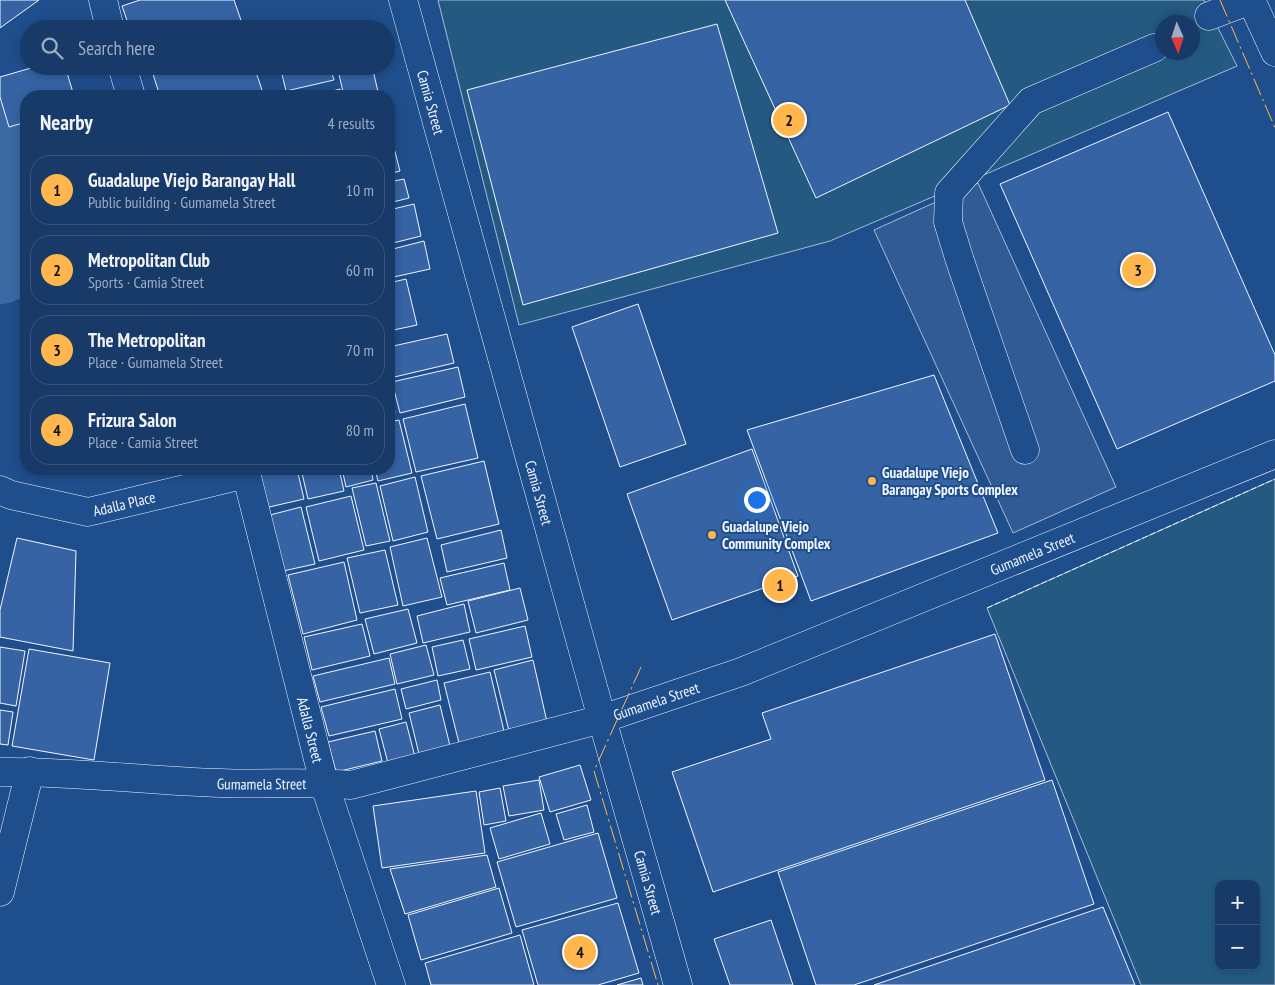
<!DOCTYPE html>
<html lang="en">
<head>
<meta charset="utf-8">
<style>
  :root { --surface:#173a69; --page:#244571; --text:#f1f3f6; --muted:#9eadc0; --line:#36547d; --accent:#ffb74d }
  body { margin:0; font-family:"PT Sans Narrow",sans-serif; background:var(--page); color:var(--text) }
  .controls { position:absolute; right:15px; bottom:15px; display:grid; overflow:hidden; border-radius:10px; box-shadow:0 2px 8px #0003 }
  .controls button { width:45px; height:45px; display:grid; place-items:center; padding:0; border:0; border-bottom:1px solid var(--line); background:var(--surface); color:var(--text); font:25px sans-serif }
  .compass { position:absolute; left:1155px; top:15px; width:45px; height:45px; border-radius:50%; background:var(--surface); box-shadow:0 2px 8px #0003; rotate:177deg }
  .you { position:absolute; left:756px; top:499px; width:18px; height:18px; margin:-12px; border:4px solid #fff; border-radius:50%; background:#1a73e8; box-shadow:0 0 0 8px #1a73e833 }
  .badge { display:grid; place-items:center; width:32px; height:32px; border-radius:50%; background:var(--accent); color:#111; font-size:16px; font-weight:700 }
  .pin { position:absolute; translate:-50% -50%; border:2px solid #fff; box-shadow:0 1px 5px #0006 }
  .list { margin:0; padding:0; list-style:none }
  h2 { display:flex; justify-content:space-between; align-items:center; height:65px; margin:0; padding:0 20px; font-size:21px }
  h2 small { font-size:16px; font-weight:400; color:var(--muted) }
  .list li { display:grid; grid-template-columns:32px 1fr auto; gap:15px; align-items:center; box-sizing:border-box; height:70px; margin:0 10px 10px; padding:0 10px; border:1px solid var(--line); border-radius:20px }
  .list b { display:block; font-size:19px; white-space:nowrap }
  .list p { margin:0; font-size:16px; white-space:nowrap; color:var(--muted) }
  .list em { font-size:16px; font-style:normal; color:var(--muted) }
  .icon { flex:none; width:28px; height:28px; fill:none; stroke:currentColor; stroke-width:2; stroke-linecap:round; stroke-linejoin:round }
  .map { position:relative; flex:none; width:1275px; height:985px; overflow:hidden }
  .search { position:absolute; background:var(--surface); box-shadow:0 2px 8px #0003; left:20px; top:20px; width:375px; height:55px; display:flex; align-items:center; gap:12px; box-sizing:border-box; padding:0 18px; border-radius:28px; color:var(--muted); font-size:19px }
  .panel { position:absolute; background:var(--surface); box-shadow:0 2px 8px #0003; left:20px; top:90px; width:375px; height:385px; border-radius:20px }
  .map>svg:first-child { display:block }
</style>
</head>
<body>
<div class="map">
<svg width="1275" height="985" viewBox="0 0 1275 985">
  <rect width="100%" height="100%" fill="#1f4e8c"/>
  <!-- green -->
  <g fill="#245a82" stroke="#a8bbd7" fill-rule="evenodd">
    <path d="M438,0H1204L1237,66L830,241L519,325ZM1162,22H1192V52H1162Z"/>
    <path d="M1275,479V985H1141L987,608ZM1219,884H1256V966H1219Z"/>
  </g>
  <!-- parking -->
  <path fill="#305b95" stroke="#a8bbd7" d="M978,183L1116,487L1013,533L874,230Z"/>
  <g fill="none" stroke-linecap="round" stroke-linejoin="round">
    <!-- river -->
    <g stroke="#3b69a3" stroke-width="74">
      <path d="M0,135L26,198"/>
      <path d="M0,267L19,256L26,238"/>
    </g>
  </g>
  <!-- building -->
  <g fill="#3563a3" stroke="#f2f6ff">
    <path d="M0,0H39L0,28Z"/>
    <path d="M140,0H234L244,29H130L122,6Z"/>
    <path d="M725,0H965L1010,105L816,198Z"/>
    <path d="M717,24L778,233L523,305L467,90Z"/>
    <path d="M38,66H65L74,96H26V122L9,127L0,97V77Z"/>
    <path d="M157,66H254L262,90L244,96H160L151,68Z"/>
    <path d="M280,66H330L334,80L286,91Z"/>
    <path d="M337,66H372L379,96H344Z"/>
    <path d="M340,89L341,96H327L326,93Z"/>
    <path d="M1168,112L1275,355V381L1117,449L1000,184Z"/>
    <path d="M393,144L400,171L389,174V145Z"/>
    <path d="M404,179L409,198L389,203V182Z"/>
    <path d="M414,204L421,236L389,244V210Z"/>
    <path d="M424,241L430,269L389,278V250Z"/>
    <path d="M406,279L417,325L389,331V283Z"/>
    <path d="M638,304L686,444L620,467L572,327Z"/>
    <path d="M447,334L454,363L390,378L389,347Z"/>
    <path d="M458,367L465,397L400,413L392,382Z"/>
    <path d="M934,375L998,533L811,601L747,430Z"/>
    <path d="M389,386L395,413L389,415Z"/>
    <path d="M465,404L478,458L416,472L403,419Z"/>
    <path d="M399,420L412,473L378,481L375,469H389V422Z"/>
    <path d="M752,449L798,576L672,620L627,494Z"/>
    <path d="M484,461L499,524L437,539L421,476Z"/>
    <path d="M284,469H297L304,499L265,508L257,475Z"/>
    <path d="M301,469H339L344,491L308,499Z"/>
    <path d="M342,469H371L373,480L346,487Z"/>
    <path d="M415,477L428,532L393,541L380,486Z"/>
    <path d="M376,483L390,541L366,546L352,488Z"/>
    <path d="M351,496L364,550L319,561L306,507Z"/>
    <path d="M301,507L315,564L283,571L270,515Z"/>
    <path d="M501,530L507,558L447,572L441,545Z"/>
    <path d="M17,538L76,551L73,651L0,637V610Z"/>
    <path d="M427,538L442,597L403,606L390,547Z"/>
    <path d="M385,550L398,605L360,613L347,558Z"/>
    <path d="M344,562L357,620L303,634L288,575Z"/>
    <path d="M504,563L510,590L447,605L440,578Z"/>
    <path d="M520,588L528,620L476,633L468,601Z"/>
    <path d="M464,604L470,632L423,643L417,616Z"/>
    <path d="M408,609L417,643L374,654L365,619Z"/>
    <path d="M362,624L370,656L312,670L304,637Z"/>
    <path d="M525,626L532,657L476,670L469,639Z"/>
    <path d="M995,634L1045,780L713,892L672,772L771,739L762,713Z"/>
    <path d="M463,640L470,669L438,676L432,647Z"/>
    <path d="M426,645L434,675L397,684L390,654Z"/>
    <path d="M0,647L25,651L16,706L0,703Z"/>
    <path d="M29,649L110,663L94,760L12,746Z"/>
    <path d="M389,658L395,684L320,702L313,676Z"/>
    <path d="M533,660L547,722L509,731L494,670Z"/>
    <path d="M490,672L504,731L459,743L444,683Z"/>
    <path d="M437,680L441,700L406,709L401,689Z"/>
    <path d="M395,689L402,719L329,736L321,707Z"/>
    <path d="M440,705L451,750L420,758L409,713Z"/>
    <path d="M0,710L13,712L8,745L0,744Z"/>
    <path d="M406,722L415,757L388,763L379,729Z"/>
    <path d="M375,731L382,761L336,772L328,742Z"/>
    <path d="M580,765L591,800L550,812L539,777Z"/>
    <path d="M539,780L544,810L509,816L503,786Z"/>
    <path d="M1052,780L1094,904L854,985H816L778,872Z"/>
    <path d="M500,788L506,821L484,825L479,792Z"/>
    <path d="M476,791L485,853L382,868L373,806Z"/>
    <path d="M587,805L594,832L564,840L556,814Z"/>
    <path d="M541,813L550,844L499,859L490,828Z"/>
    <path d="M598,833L617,898L516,927L497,862Z"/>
    <path d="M487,855L496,887L405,914L390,869Z"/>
    <path d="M499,888L512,933L421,960L408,915Z"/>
    <path d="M618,903L639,973L598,985H538L522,930Z"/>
    <path d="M1103,907L1135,985H874Z"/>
    <path d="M771,920L793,985H730L714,939Z"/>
    <path d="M520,935L534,985H431L425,963Z"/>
    <path d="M641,978L643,985H617Z"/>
  </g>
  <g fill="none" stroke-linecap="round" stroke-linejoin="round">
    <!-- minor casing -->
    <g stroke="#f2f6ff" stroke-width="29">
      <g id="minor">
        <path d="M103,0L110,29"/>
        <path id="s1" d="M403,0L602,719L678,985"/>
        <path d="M1209,16L1251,0"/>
        <path d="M122,66L131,96"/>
        <path d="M1025,450L960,261L948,222L949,193L1031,101L1154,48"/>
        <path id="s2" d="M245,469L324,783L391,985"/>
        <path id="s3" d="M0,490L11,495L88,512L247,474"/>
        <path id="s4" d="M0,772C74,771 147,781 221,783C264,785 307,781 351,785L602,719L741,672L1275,454"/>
        <path d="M0,892L30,771"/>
      </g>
    </g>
    <!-- major casing -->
    <g stroke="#f2f6ff" stroke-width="29">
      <path id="major" d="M1251,0L1275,52"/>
    </g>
    <!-- minor -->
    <use href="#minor" stroke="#1f4e8c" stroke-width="28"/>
    <!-- major -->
    <use href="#major" stroke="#1f4e8c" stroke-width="28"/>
    <!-- fence -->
    <path stroke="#f2f6ff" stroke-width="1" stroke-dasharray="6 2.5" stroke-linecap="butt" d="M987,608L1275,479"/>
    <!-- power -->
    <g stroke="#ffb74d" stroke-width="1" stroke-dasharray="18 4 2.5 4" stroke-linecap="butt">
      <path d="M1220,0L1275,128"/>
      <path d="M641,667L594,771L658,985"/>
    </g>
  </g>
  <!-- markers -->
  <g fill="#ffb74d" stroke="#1f4e8c" stroke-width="2">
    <circle cx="872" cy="481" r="5"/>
    <circle cx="712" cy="535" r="5"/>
  </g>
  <g text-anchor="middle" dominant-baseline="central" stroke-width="4" stroke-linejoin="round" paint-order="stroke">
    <!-- street labels -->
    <g font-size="15" fill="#f2f6ff" stroke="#1f4e8c">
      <text stroke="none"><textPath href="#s1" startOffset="106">Camia Street</textPath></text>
      <text stroke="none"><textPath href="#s1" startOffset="511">Camia Street</textPath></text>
      <text stroke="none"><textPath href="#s3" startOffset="128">Adalla Place</textPath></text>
      <text stroke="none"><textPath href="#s4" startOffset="1072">Gumamela Street</textPath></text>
      <text stroke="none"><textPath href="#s4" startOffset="668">Gumamela Street</textPath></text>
      <text stroke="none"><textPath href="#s2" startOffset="269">Adalla Street</textPath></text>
      <text stroke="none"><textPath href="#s4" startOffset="262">Gumamela Street</textPath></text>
      <text stroke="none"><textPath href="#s1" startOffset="916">Camia Street</textPath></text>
    </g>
    <!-- poi labels -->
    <g font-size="15" font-weight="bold" fill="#f2f6ff" stroke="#1f4e8c" text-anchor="start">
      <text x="882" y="472">Guadalupe Viejo<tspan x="882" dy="17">Barangay Sports Complex</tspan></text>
      <text x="722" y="526">Guadalupe Viejo<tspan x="722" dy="17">Community Complex</tspan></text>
    </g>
  </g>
</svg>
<div class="controls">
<button>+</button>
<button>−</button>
</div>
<svg class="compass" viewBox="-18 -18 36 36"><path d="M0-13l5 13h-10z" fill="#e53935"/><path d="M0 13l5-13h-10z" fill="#9eadc0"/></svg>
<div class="you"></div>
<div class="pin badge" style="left:780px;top:585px">1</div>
<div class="pin badge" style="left:789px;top:120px">2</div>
<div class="pin badge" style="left:1138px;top:270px">3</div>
<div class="pin badge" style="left:580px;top:952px">4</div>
<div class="search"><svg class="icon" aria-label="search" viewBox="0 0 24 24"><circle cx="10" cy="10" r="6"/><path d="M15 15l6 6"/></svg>Search here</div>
<section class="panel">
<h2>Nearby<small>4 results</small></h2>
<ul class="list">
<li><span class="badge">1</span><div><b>Guadalupe Viejo Barangay Hall</b><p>Public building · Gumamela Street</p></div><em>10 m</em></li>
<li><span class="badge">2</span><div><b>Metropolitan Club</b><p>Sports · Camia Street</p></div><em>60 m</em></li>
<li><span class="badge">3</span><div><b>The Metropolitan</b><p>Place · Gumamela Street</p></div><em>70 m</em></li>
<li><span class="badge">4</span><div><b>Frizura Salon</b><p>Place · Camia Street</p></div><em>80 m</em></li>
</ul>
</section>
</div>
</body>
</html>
